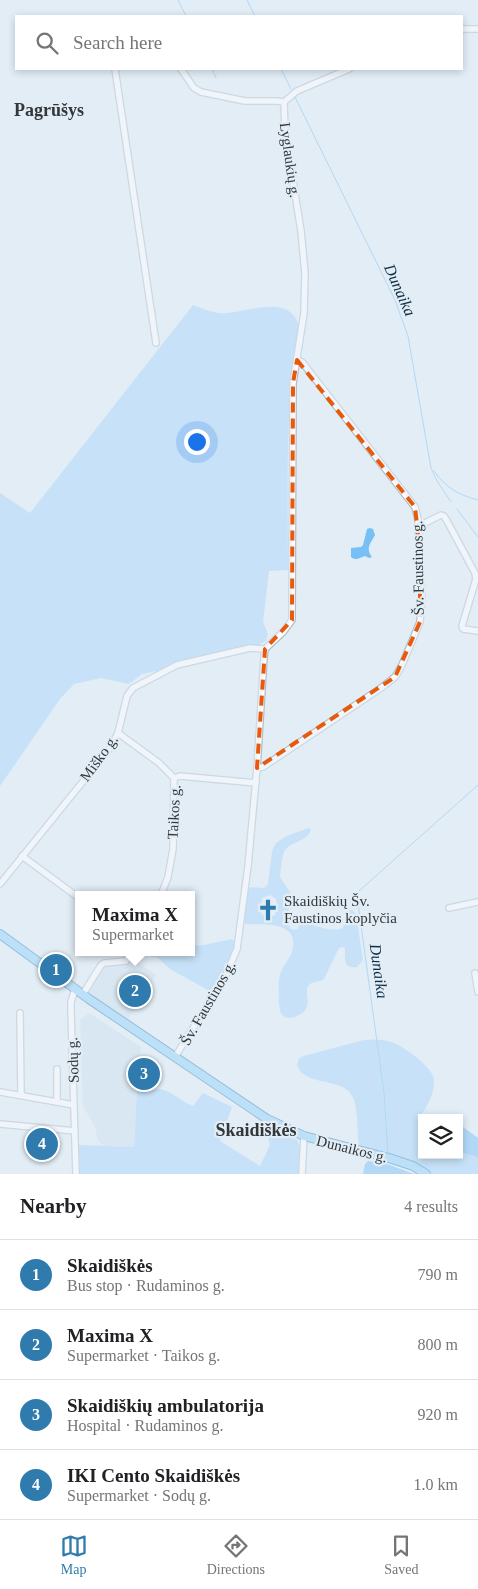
<!DOCTYPE html>
<html lang="en">
<head>
<meta charset="utf-8">
<style>
  :root { --surface:#fff; --page:#f2f2f2; --text:#202124; --muted:#757577; --line:#e0e0e0; --accent:#307bae }
  body { margin:0; font-family:Georgia,serif; background:var(--page); color:var(--text) }
  .controls { position:absolute; right:15px; bottom:15px; display:grid; overflow:hidden; border-radius:0px; box-shadow:0 2px 8px #0003 }
  .controls button { width:45px; height:45px; display:grid; place-items:center; padding:0; border:0; border-bottom:1px solid var(--line); background:var(--surface); color:var(--text); font:25px sans-serif }
  .you { position:absolute; left:196px; top:441px; width:18px; height:18px; margin:-12px; border:4px solid #fff; border-radius:50%; background:#1a73e8; box-shadow:0 0 0 8px #1a73e833 }
  .badge { display:grid; place-items:center; width:32px; height:32px; border-radius:50%; background:var(--accent); color:#fff; font-size:16px; font-weight:700 }
  .pin { position:absolute; translate:-50% -50%; border:2px solid #fff; box-shadow:0 1px 5px #0006 }
  .popup { position:absolute; left:75px; top:891px; width:120px; height:65px; box-sizing:border-box; display:grid; place-content:center; border-radius:0px; background:var(--surface); filter:drop-shadow(0 1px 4px #0005); font-size:16px; white-space:nowrap; color:var(--muted) }
  .popup b { font-size:19px; color:var(--text) }
  .popup::after { content:''; position:absolute; left:50%; top:100%; margin-left:-10px; border:10px solid transparent; border-top-color:var(--surface) }
  .list { margin:0; padding:0; list-style:none }
  h2 { display:flex; justify-content:space-between; align-items:center; height:65px; margin:0; padding:0 20px; font-size:21px }
  h2 small { font-size:16px; font-weight:400; color:var(--muted) }
  .list li { display:grid; grid-template-columns:32px 1fr auto; gap:15px; align-items:center; box-sizing:border-box; height:70px; padding:0 20px; border-top:1px solid var(--line) }
  .list b { display:block; font-size:19px; white-space:nowrap }
  .list p { margin:0; font-size:16px; white-space:nowrap; color:var(--muted) }
  .list em { font-size:16px; font-style:normal; color:var(--muted) }
  .icon { flex:none; width:28px; height:28px; fill:none; stroke:currentColor; stroke-width:2; stroke-linecap:round; stroke-linejoin:round }
  .map { position:relative; flex:none; width:478px; height:1174px; overflow:hidden }
  .search { position:absolute; background:var(--surface); box-shadow:0 2px 8px #0003; left:15px; right:15px; top:15px; height:55px; display:flex; align-items:center; gap:12px; box-sizing:border-box; padding:0 18px; border-radius:0px; color:var(--muted); font-size:19px }
  .sheet { height:345px; background:var(--surface) }
  nav { display:flex; justify-content:space-around; align-items:center; box-sizing:border-box; height:70px; border-top:1px solid var(--line); background:var(--surface); font-size:14px; color:var(--muted) }
  nav a { display:grid; justify-items:center; gap:2px }
  nav .on { color:var(--accent) }
  .map>svg:first-child { display:block }
</style>
</head>
<body>
<div class="map">
<svg width="478" height="1174" viewBox="0 0 478 1174">
  <rect width="100%" height="100%" fill="#e2edf6"/>
  <!-- built -->
  <g fill="#cfe1ee">
    <path d="M131,958L156,975L128,1020L87,992L102,966Z"/>
    <path d="M89,1013L141,1047L134,1147L104,1146L98,1141L95,1127L83,1106L80,1020Z"/>
  </g>
  <!-- green -->
  <g fill="#a6d5fa" fill-rule="evenodd">
    <path d="M193,305C201,308 210,312 219,313C238,315 273,299 290,312C309,326 293,355 292,373C286,438 288,505 288,570L269,571L263,622L268,634L266,641L258,645L241,647L178,661L157,671L142,674L129,684L101,678L74,684L60,699L0,786V493L30,513Z"/>
    <path d="M309,828L311,829C308,843 290,840 284,852C281,859 281,870 280,877L290,892L291,896C290,904 282,935 298,929L300,923L303,922C316,925 330,933 343,928L347,911L352,910L356,914L363,960L357,967C343,969 345,959 345,948L343,947L339,948L324,979C320,982 314,981 310,984C301,990 317,1008 297,1016C292,1019 283,1019 281,1013C278,1007 278,981 280,974C283,965 290,959 292,951C294,945 294,938 290,933C281,922 258,925 246,924L243,922L248,889L251,887L264,888L268,884C275,843 264,843 309,828ZM270,895L276,899L277,907L275,915L268,918L261,914L260,910L262,898Z"/>
    <path d="M232,939L235,942L229,964L213,993L170,969L158,958L135,953L191,952V946L204,945Z"/>
    <path d="M364,1040C374,1039 383,1039 392,1042C403,1046 433,1067 434,1080C435,1095 426,1107 419,1119L422,1124V1155H459V1152L478,1157V1174H432L421,1166L411,1162L359,1147C357,1132 358,1114 354,1100C347,1078 315,1086 301,1072C300,1072 298,1066 297,1065L299,1058L307,1055Z"/>
    <path d="M160,1089C172,1091 182,1102 193,1106L203,1093L232,1107L220,1141L260,1166L270,1145L266,1132L268,1129L271,1127L297,1140L300,1147L299,1174H80L78,1145L134,1147L137,1092Z"/>
  </g>
  <!-- water -->
  <g fill="#77bff5">
    <path d="M370,528L373,529L375,535C371,543 365,548 372,557L369,558L365,556C359,558 356,561 351,557V548L361,547L363,545L367,529Z"/>
    <path d="M459,1124L478,1138V1157L459,1152Z"/>
    <path d="M368,1161L387,1164L414,1174H363L365,1164Z"/>
  </g>
  <g fill="none" stroke-linecap="round" stroke-linejoin="round">
    <!-- stream -->
    <g stroke="#77bff5" stroke-width="1">
      <path d="M178,0L186,16"/>
      <path d="M247,0L255,16"/>
      <path d="M212,69L216,78"/>
      <path d="M281,69L291,89"/>
      <path d="M295,97L395,300L408,336L431,468L437,481L451,502"/>
      <path d="M434,471C446,488 459,495 478,500"/>
      <path d="M457,509L478,537"/>
      <path d="M388,1153L384,1093L357,896L359,891L478,785"/>
    </g>
    <!-- minor casing -->
    <g stroke="#b3bec7" stroke-width="8">
      <g id="minor">
        <path d="M462,29H478"/>
        <path d="M115,69L156,343"/>
        <path d="M181,69L194,88L201,92L245,101H276L284,102"/>
        <path d="M419,526L441,515L444,516L447,521L475,573L476,579L462,626L463,629L478,631"/>
        <path d="M118,733L159,763L174,778"/>
        <path d="M257,768L263,767L381,688L395,677L402,665L420,622L422,596L420,552L418,519L415,507L302,362L297,360"/>
        <path d="M22,856L79,898"/>
        <path d="M0,884L110,748L118,733L127,696L133,688L177,665L250,648L265,649"/>
        <path d="M161,895L168,877L173,849L174,778L180,776L256,783"/>
        <path d="M449,908L478,902"/>
        <path d="M475,973L478,992"/>
        <path d="M75,989L71,1002V1011L76,1174"/>
        <path d="M83,994L101,965L104,963L126,961L132,952"/>
        <path d="M20,1013L21,1095"/>
        <path d="M175,1057L226,975L237,949L248,866L257,768L264,657L265,649L283,632L292,620L293,383L304,313L305,273L301,231L285,131L284,102L297,91L349,69"/>
        <path d="M0,1092L74,1105"/>
        <path d="M57,1102V1069"/>
        <path d="M0,1124L75,1131"/>
        <path d="M302,1174L304,1136"/>
      </g>
    </g>
    <!-- major casing -->
    <g stroke="#3c86b6" stroke-width="10">
      <path id="major" d="M0,934L89,999L267,1119L304,1136L389,1158L413,1166L426,1174"/>
    </g>
    <!-- minor -->
    <use href="#minor" stroke="#fff" stroke-width="5.5"/>
    <!-- major -->
    <use href="#major" stroke="#8ed0fb" stroke-width="8"/>
  </g>
  <!-- marked area -->
  <path d="M0 0H478V1174H0ZM297,360L415,507L420,552V622L395,677L257,768L265,649L292,620L293,383Z" fill="#e2edf6" fill-opacity=".55" fill-rule="evenodd"/>
  <path fill="none" stroke="#e8590c" stroke-width="4" stroke-dasharray="10 6" stroke-linejoin="round" d="M297,360L415,507L420,552V622L395,677L257,768L265,649L292,620L293,383Z"/>
  <!-- icons -->
  <defs>
    <g id="church-bare" transform="scale(1.725)"><path d="M-1.2-6h2.4v3.5h3.3v2.4h-3.3V6h-2.4V-.1h-3.3v-2.4h3.3Z" fill="#307bae" stroke="#e2edf6" stroke-width="2.5" paint-order="stroke"/></g>
  </defs>
  <g fill-rule="evenodd">
    <use href="#church-bare" x="268" y="910"/>
  </g>
  <g text-anchor="middle" dominant-baseline="central" stroke-width="4.5" stroke-linejoin="round" paint-order="stroke">
    <!-- street labels -->
    <g font-size="15" fill="#32373a" stroke="#e2edf6">
      <text transform="translate(290 160) rotate(82)">Lyglaukių g.</text>
      <text transform="translate(418 568) rotate(-91)">Šv. Faustinos g.</text>
      <text transform="translate(99 758) rotate(-54)">Miško g.</text>
      <text transform="translate(174 812) rotate(-87)">Taikos g.</text>
      <text transform="translate(208 1003) rotate(-60)">Šv. Faustinos g.</text>
      <text transform="translate(73 1060) rotate(-92)">Sodų g.</text>
      <text transform="translate(352 1149) rotate(14)">Dunaikos g.</text>
    </g>
    <!-- poi labels -->
    <g font-size="15" fill="#32373a" stroke="#e2edf6" text-anchor="start">
      <text x="284" y="901">Skaidiškių Šv.<tspan x="284" dy="17">Faustinos koplyčia</tspan></text>
    </g>
    <!-- water labels -->
    <g font-size="16" font-style="italic" fill="#0e2e44" stroke="#e2edf6">
      <text transform="translate(400 290) rotate(66)">Dunaika</text>
      <text transform="translate(379 971) rotate(82)">Dunaika</text>
    </g>
    <!-- quarter labels -->
    <g font-size="18" font-weight="bold" fill="#32373a" stroke="#e2edf6">
      <text x="49" y="110">Pagrūšys</text>
      <text x="256" y="1130">Skaidiškės</text>
    </g>
  </g>
</svg>
<div class="controls">
<button><svg class="icon" aria-label="layers" viewBox="0 0 24 24"><path d="M12 4l9 5-9 5-9-5zM3 14l9 5 9-5"/></svg></button>
</div>
<div class="you"></div>
<div class="pin badge" style="left:56px;top:970px">1</div>
<div class="pin badge" style="left:135px;top:991px">2</div>
<div class="popup"><b>Maxima X</b>Supermarket</div>
<div class="pin badge" style="left:144px;top:1074px">3</div>
<div class="pin badge" style="left:42px;top:1144px">4</div>
<div class="search"><svg class="icon" aria-label="search" viewBox="0 0 24 24"><circle cx="10" cy="10" r="6"/><path d="M15 15l6 6"/></svg>Search here</div>
</div>
<section class="sheet">
<h2>Nearby<small>4 results</small></h2>
<ul class="list">
<li><span class="badge">1</span><div><b>Skaidiškės</b><p>Bus stop · Rudaminos g.</p></div><em>790 m</em></li>
<li><span class="badge">2</span><div><b>Maxima X</b><p>Supermarket · Taikos g.</p></div><em>800 m</em></li>
<li><span class="badge">3</span><div><b>Skaidiškių ambulatorija</b><p>Hospital · Rudaminos g.</p></div><em>920 m</em></li>
<li><span class="badge">4</span><div><b>IKI Cento Skaidiškės</b><p>Supermarket · Sodų g.</p></div><em>1.0 km</em></li>
</ul>
</section>
<nav>
<a class="on"><svg class="icon" aria-label="map" viewBox="0 0 24 24"><path d="M3 6l6-2 6 2 6-2v14l-6 2-6-2-6 2zM9 4v14M15 6v14"/></svg>Map</a>
<a><svg class="icon" aria-label="directions" viewBox="0 0 24 24"><path d="M12 3l9 9-9 9-9-9zM9 14v-3h6M13 9l2 2-2 2"/></svg>Directions</a>
<a><svg class="icon" aria-label="saved" viewBox="0 0 24 24"><path d="M7 4h10v16l-5-4-5 4z"/></svg>Saved</a>
</nav>
</body>
</html>
